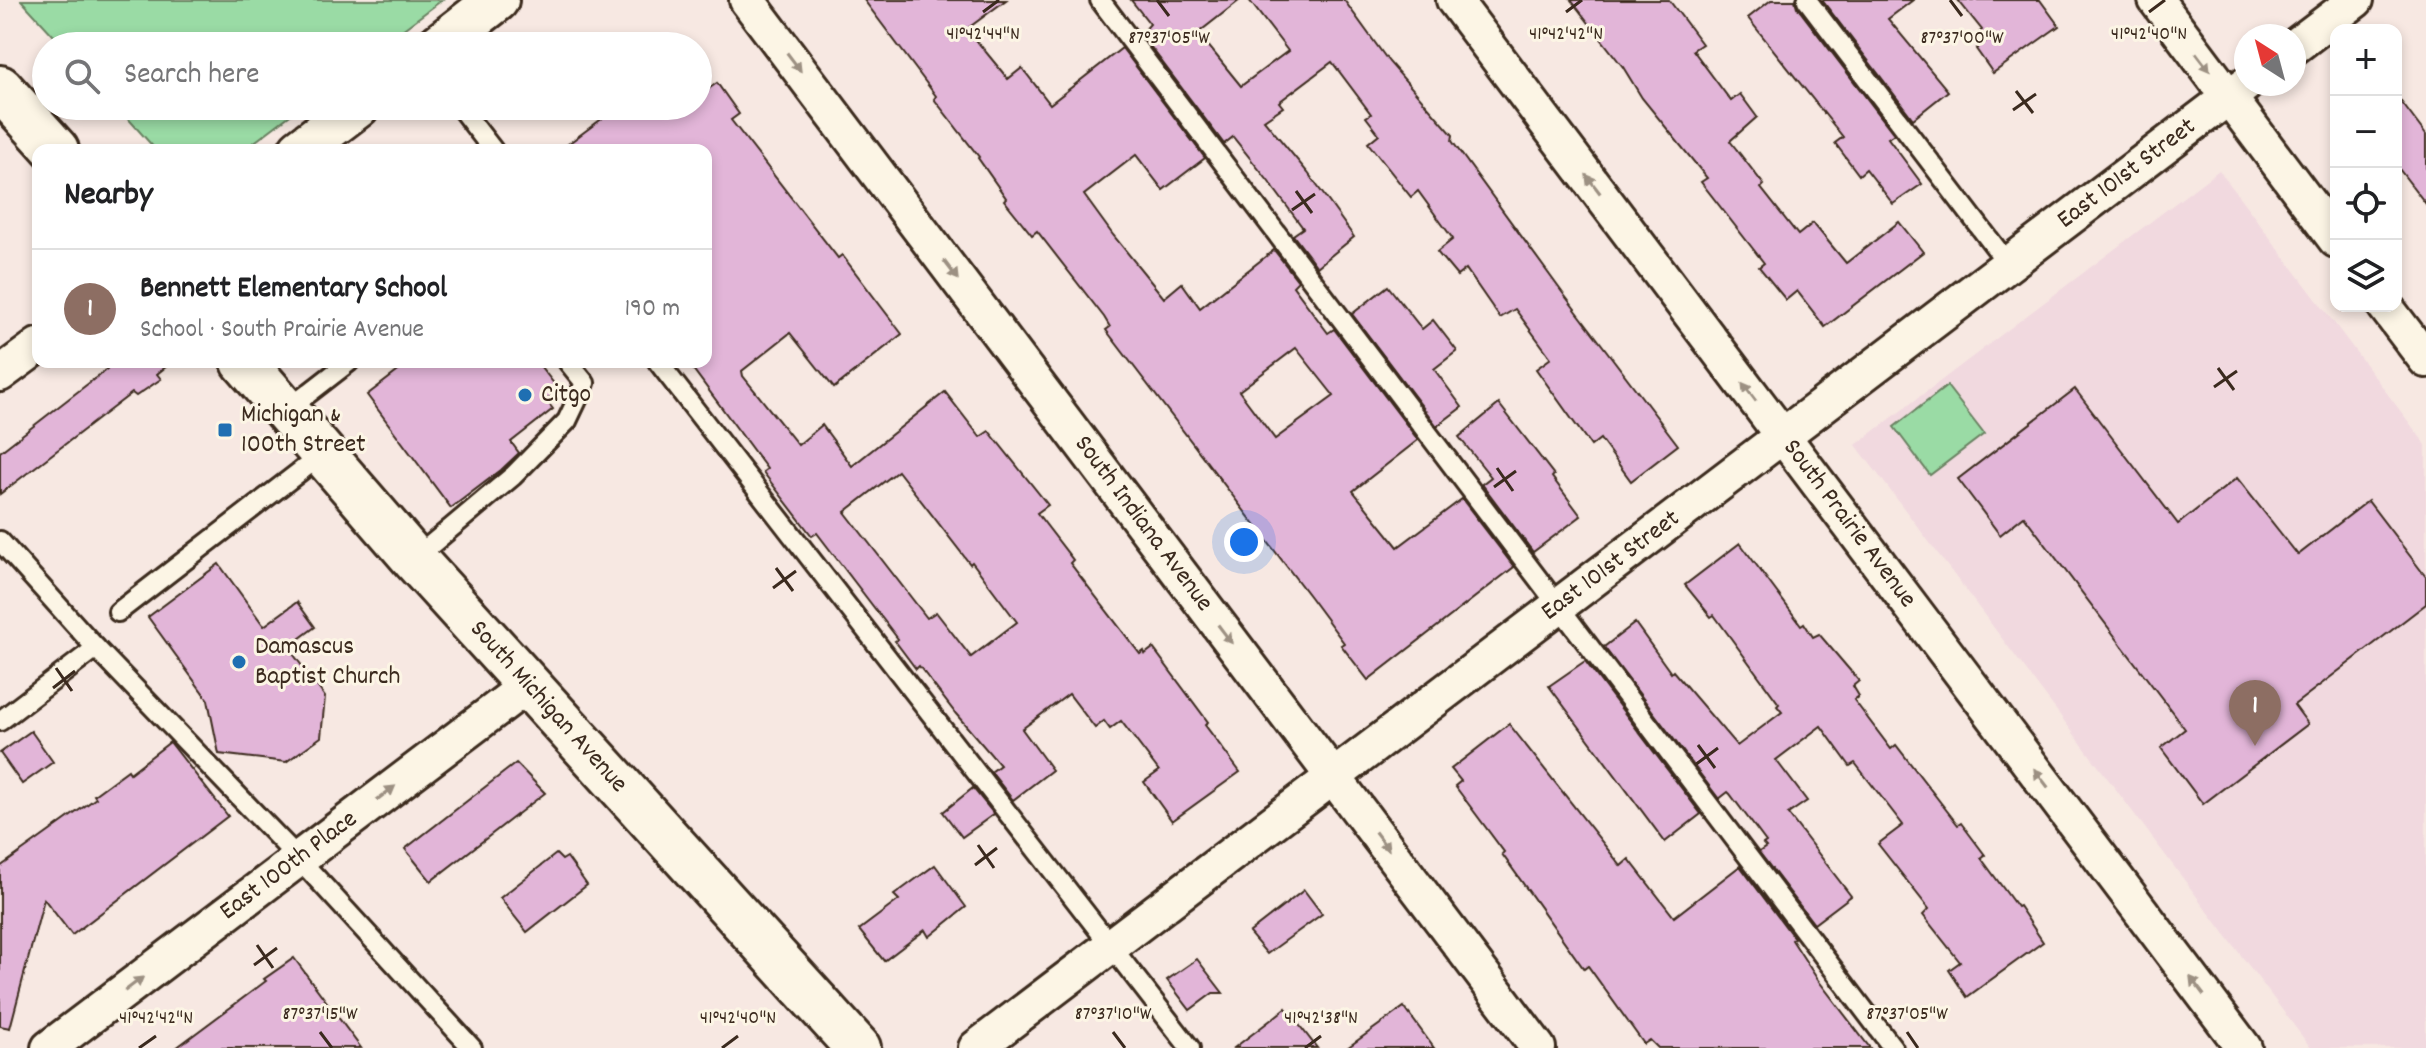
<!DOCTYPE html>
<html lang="en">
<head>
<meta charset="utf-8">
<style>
  :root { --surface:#fff; --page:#f6f6f6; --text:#202124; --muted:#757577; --line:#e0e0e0; --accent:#1f6fb2 }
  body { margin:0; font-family:Dekko,sans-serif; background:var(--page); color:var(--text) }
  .controls { position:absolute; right:24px; top:24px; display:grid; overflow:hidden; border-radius:16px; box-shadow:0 4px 12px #0003 }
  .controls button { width:72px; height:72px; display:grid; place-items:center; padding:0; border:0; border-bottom:2px solid var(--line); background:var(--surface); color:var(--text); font:40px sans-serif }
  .compass { position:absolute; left:2234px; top:24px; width:72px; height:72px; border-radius:50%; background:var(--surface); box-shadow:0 4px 12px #0003; rotate:324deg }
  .you { position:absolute; left:1244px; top:542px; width:28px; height:28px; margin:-20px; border:6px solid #fff; border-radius:50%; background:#1a73e8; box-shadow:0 0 0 12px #1a73e833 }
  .badge { display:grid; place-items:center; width:52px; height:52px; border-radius:50%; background:var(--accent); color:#fff; font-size:26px; font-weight:700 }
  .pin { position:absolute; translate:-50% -66px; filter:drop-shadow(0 2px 4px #0008) }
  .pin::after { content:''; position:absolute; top:42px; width:28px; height:24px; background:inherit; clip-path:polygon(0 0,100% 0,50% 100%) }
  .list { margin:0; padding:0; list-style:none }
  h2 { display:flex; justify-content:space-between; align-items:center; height:104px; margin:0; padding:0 32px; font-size:34px }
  h2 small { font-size:26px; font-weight:400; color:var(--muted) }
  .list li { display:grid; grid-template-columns:52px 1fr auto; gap:24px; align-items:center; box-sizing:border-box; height:120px; padding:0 32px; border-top:2px solid var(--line) }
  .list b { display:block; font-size:30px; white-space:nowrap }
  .list p { margin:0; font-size:26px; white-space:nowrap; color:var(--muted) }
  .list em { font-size:26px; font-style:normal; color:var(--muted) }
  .icon { flex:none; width:44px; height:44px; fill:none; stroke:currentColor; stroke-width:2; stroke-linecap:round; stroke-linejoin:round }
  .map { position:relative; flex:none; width:2426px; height:1048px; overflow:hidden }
  .search { position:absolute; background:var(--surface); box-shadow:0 4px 12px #0003; left:32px; top:32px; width:680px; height:88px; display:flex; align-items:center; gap:20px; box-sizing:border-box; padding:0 28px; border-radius:44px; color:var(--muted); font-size:30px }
  .panel { position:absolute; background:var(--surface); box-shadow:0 4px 12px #0003; left:32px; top:144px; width:680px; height:224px; border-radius:16px }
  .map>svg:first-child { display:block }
</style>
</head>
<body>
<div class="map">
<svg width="2426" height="1048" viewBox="0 0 2426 1048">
  <rect width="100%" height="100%" fill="#f7e8e2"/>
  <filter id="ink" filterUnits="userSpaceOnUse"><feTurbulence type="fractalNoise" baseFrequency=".0125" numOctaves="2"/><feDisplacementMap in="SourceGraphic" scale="16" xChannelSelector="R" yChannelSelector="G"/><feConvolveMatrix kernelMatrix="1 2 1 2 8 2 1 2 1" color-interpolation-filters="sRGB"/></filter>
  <g filter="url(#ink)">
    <!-- built -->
    <path fill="#f1d9df" d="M2219,170L2426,445V1048H2311L1856,445Z"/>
    <!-- green -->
    <g fill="#9adba5" stroke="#6a8262" stroke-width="2">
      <path d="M21,0H442L381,46H63Z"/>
      <path d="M117,106H302L244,150H156Z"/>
      <path d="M1947,386L1984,434L1930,475L1894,427Z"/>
    </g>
    <!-- building -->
    <g fill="#e2b5d8" stroke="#3b2a1e" stroke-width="2" fill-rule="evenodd">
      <path d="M864,0H1006L967,29L1008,79L1022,68L1050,104L1122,48L1205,158L1163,190L1136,155L1084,195L1113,235L1164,298L1182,283L1200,308L1274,250L1298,281L1293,286L1328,333L1334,329L1418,440L1353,491L1398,547L1462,499L1514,567L1368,680L1341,645L1344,643L1310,597L1106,330L1110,327L1104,317L1037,231L1032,235L1004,200L1006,198L978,158L979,157L934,99L936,96ZM1296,348L1334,396L1275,439L1239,391Z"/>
      <path d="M1131,0H1240L1198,33L1241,86L1288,51L1249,0H1344L1389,62L1453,135L1452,141L1562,292L1678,445L1631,481L1600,439L1591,446L1536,369L1551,358L1515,309L1500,318L1466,269L1457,276L1437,252L1453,239L1418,191L1411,197L1368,143L1379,134L1366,117L1371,114L1332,62L1279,102L1283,107L1264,120L1308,173L1354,237L1317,267L1293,235L1303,228L1269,182L1233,137L1224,144L1141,34L1150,24Z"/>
      <path d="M1571,0H1669L1702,44L1693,50L1731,101L1740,94L1757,117L1730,141L1764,185L1761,188L1798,235L1813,223L1846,263L1899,222L1923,252L1825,327L1797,291L1786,300L1759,267L1764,263L1701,182L1707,178L1642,98L1623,67Z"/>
      <path d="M1771,0H1795L1797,7L1894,134L1888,138L1922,184L1893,204L1866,169L1859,175L1835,143L1843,137L1748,18Z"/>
      <path d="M1822,0H1913L1888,19L1948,91L1913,119Z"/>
      <path d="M1958,0H2040L2059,26L1993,73L1976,49L1985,42L1979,33L1982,30Z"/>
      <path d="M698,78L707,90L717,83L739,114L731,120L838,258L842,255L902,334L834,388L790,333L742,371L743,376L798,445L822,425L852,466L945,392L980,437L989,431L1048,505L1037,513L1073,560L1070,563L1140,654L1144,651L1145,654L1153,648L1208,722L1205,725L1240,772L1172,821L1144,782L1159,771L1121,721L1110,729L1104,721L1095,728L1069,694L1022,729L1052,770L1013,800L991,772L1000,765L956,714L919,666L916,669L895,641L898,639L817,533L812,536L763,472L767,469L693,369L706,362V150H560L619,106H698ZM898,471L970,564L972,562L1017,622L971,657L936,612L927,618L845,512Z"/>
      <path d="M2396,95L2426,135V204L2396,165Z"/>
      <path d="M1388,286L1422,329L1433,320L1457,351L1434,369L1462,407L1437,426L1352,314Z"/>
      <path d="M100,362H172L157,374L161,379L136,396L132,393L0,494V452L107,369Z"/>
      <path d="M410,362H537L559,390L546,400L553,409L511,442L519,453L501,470L451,508L367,395Z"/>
      <path d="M2075,389L2178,524L2237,478L2298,555L2368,501L2426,577V604L2294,705L2308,724L2203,804L2161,748L2185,729L2024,516L2000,535L1958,479Z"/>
      <path d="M1499,404L1554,475L1552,477L1581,516L1533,552L1482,484L1491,477L1459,437Z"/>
      <path d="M1740,543L1801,625L1804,623L1813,637L1819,634L1859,681L1853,686L1859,696L1854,700L1891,749L1896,745L1958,825L1961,823L1985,855L1981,858L2017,907L2019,906L2043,942L1967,997L1949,970L1960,962L1923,915L1929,909L1878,844L1903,825L1855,763L1850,766L1821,726L1776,760L1807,801L1788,814L1851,896L1814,924L1759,852L1766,847L1763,844L1766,842L1730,794L1728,792L1719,799L1604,647L1635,623L1671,673L1673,671L1737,746L1782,712L1777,706L1779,704L1714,615L1711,617L1685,585Z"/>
      <path d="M219,564L264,626L297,602L315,627L288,647L325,697L321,737L286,762L219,754L208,700L148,617Z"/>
      <path d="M1585,661L1701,814L1665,842L1549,686Z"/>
      <path d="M1509,724L1621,866L1629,859L1674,917L1740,866L1794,938L1792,940L1818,980L1870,1048H1658L1650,1040L1644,1044L1588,966L1584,969L1502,854L1504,852L1455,786L1461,781L1451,769Z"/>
      <path d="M31,731L53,762L22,784L0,753Z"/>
      <path d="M170,742L228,816L72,935L44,899L10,1028L0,1026V867L96,798L94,795L128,770L130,773Z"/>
      <path d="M516,763L545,793L431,881L405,849Z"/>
      <path d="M973,788L994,814L962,837L943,812Z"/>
      <path d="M556,854L562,860L567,857L587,885L527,932L500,898Z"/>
      <path d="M935,865L966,907L929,937L925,930L884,961L859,930L899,900L894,895Z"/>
      <path d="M1304,890L1322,914L1267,954L1249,933Z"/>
      <path d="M294,958L361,1048H176L266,981L264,979Z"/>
      <path d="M1197,959L1223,993H1213L1190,1010L1167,980Z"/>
      <path d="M1404,1007L1434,1048H1347Z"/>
      <path d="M1286,1008L1317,1048H1234L1272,1019Z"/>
    </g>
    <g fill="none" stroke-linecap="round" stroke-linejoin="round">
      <!-- service casing -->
      <g stroke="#3b2a1e" stroke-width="24">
        <g id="service">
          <path d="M1100,0L1893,1048"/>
          <path d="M1807,0L2008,264"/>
          <path d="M459,106L493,150"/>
          <path d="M658,362L1190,1048"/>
          <path d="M287,410L349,362"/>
          <path d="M0,541L96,648L299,859L472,1048"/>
          <path d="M414,559L513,476L567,421L585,383L568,362"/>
          <path d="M118,612L324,453"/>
          <path d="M0,721L96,648"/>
        </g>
      </g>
      <!-- minor casing -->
      <g stroke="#3b2a1e" stroke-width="40">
        <g id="minor">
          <path d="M747,0L1538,1048"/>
          <path d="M1454,0L2244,1048"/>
          <path d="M2156,0L2336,240"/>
          <path d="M2294,47L2356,0"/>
          <path d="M2385,306L2426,360"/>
          <path d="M0,374L38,346"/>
          <path d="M49,1048L528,685"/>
          <path d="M976,1048L2246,84"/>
        </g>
      </g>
      <!-- tertiary casing -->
      <g stroke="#3b2a1e" stroke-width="48">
        <g id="tertiary">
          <path d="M438,46L497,0"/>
          <path d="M300,150L358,106"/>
        </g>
      </g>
      <!-- secondary casing -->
      <g stroke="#3b2a1e" stroke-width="50">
        <g id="secondary">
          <path d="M0,88L56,150"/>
          <path d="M244,362L414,559L858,1048"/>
        </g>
      </g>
      <!-- service -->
      <use href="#service" stroke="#fcf5e5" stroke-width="18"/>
      <!-- minor -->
      <use href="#minor" stroke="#fcf5e5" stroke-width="34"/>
      <!-- tertiary -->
      <use href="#tertiary" stroke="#fcf5e5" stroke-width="42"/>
      <!-- secondary -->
      <use href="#secondary" stroke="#fcf5e5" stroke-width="44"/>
    </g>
    <!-- one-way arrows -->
    <defs><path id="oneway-solid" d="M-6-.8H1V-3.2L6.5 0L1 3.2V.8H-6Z" transform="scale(2)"/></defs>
    <g fill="#9c9082">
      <use href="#oneway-solid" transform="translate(794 62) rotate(53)"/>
      <use href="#oneway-solid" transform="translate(2203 62) rotate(53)"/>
      <use href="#oneway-solid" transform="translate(1593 184) rotate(-127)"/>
      <use href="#oneway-solid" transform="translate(951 270) rotate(53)"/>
      <use href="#oneway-solid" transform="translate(1749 392) rotate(-127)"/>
      <use href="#oneway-solid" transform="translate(1225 634) rotate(53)"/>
      <use href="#oneway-solid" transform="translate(2041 778) rotate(-127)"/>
      <use href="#oneway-solid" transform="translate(386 793) rotate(-37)"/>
      <use href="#oneway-solid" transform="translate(1382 841) rotate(53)"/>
      <use href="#oneway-solid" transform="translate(134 984) rotate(-37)"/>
      <use href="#oneway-solid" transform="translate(2197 986) rotate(-127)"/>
    </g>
  </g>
  <!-- ticks -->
  <path fill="none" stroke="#3b2a1e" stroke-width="3" d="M1157,0L1169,16M1950,0L1962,16M983,12L999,0M1566,12L1582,0M2149,12L2165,0M2016,91L2033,113M2013,110L2036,94M1296,191L1312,213M1292,210L1315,194M2218,368L2234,390M2214,387L2237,371M1497,468L1513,491M1494,487L1516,471M776,568L793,591M773,588L796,571M56,668L72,691M53,688L75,671M1698,745L1715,768M1695,765L1718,748M978,845L994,868M975,865L997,848M257,945L273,968M254,965L277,948M320,1032L332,1048M1113,1032L1125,1048M1907,1032L1918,1048M139,1048L156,1036M722,1048L738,1036M1305,1048L1321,1036"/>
  <!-- markers -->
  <g fill="#1f6fb2" stroke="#fcf5e5" stroke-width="3">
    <circle cx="525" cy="395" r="8"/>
    <rect x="217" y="422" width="16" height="16" rx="4"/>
    <circle cx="239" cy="662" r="8"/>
  </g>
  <g text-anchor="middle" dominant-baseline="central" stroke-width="6" stroke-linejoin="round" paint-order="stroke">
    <!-- street labels -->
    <g font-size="26" fill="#3b2a1e" stroke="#fcf5e5">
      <text transform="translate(2127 174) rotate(-37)">East 101st Street</text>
      <text transform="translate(1143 524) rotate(53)">South Indiana Avenue</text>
      <text transform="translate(1849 524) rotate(53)">South Prairie Avenue</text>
      <text transform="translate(1611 566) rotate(-37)">East 101st Street</text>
      <text transform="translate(548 707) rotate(48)">South Michigan Avenue</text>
      <text transform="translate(289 866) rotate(-37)">East 100th Place</text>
    </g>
    <!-- poi labels -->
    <g font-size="26" fill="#3b2a1e" stroke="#fcf5e5" text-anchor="start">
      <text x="541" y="395">Citgo</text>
      <text x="241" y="415">Michigan &amp;<tspan x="241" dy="30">100th Street</tspan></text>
      <text x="255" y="647">Damascus<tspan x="255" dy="30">Baptist Church</tspan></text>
    </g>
  </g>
  <g font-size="20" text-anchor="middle" fill="#3b2a1e" stroke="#fcf5e5" stroke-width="6" stroke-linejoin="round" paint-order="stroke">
    <text x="983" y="39">41°42'44"N</text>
    <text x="1566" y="39">41°42'42"N</text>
    <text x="2149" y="39">41°42'40"N</text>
    <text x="1169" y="43">87°37'05"W</text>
    <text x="1962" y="43">87°37'00"W</text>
    <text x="320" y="1019">87°37'15"W</text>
    <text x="1113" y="1019">87°37'10"W</text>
    <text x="1907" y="1019">87°37'05"W</text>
    <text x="156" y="1023">41°42'42"N</text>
    <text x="738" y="1023">41°42'40"N</text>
    <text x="1321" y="1023">41°42'38"N</text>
  </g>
</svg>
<div class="controls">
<button>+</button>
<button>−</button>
<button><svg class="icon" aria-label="locate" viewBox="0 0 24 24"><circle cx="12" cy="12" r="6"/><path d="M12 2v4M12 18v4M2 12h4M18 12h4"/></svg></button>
<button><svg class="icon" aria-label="layers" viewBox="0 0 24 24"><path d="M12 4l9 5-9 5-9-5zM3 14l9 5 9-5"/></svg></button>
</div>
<svg class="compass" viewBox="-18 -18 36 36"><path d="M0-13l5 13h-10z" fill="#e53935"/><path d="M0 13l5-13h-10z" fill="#757577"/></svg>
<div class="you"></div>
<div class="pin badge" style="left:2255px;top:746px;background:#8d6e63">1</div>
<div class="search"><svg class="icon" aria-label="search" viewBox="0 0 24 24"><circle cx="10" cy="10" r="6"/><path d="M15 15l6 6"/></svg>Search here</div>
<section class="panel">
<h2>Nearby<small></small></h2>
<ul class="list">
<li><span class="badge" style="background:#8d6e63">1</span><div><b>Bennett Elementary School</b><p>School · South Prairie Avenue</p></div><em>190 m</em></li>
</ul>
</section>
</div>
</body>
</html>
